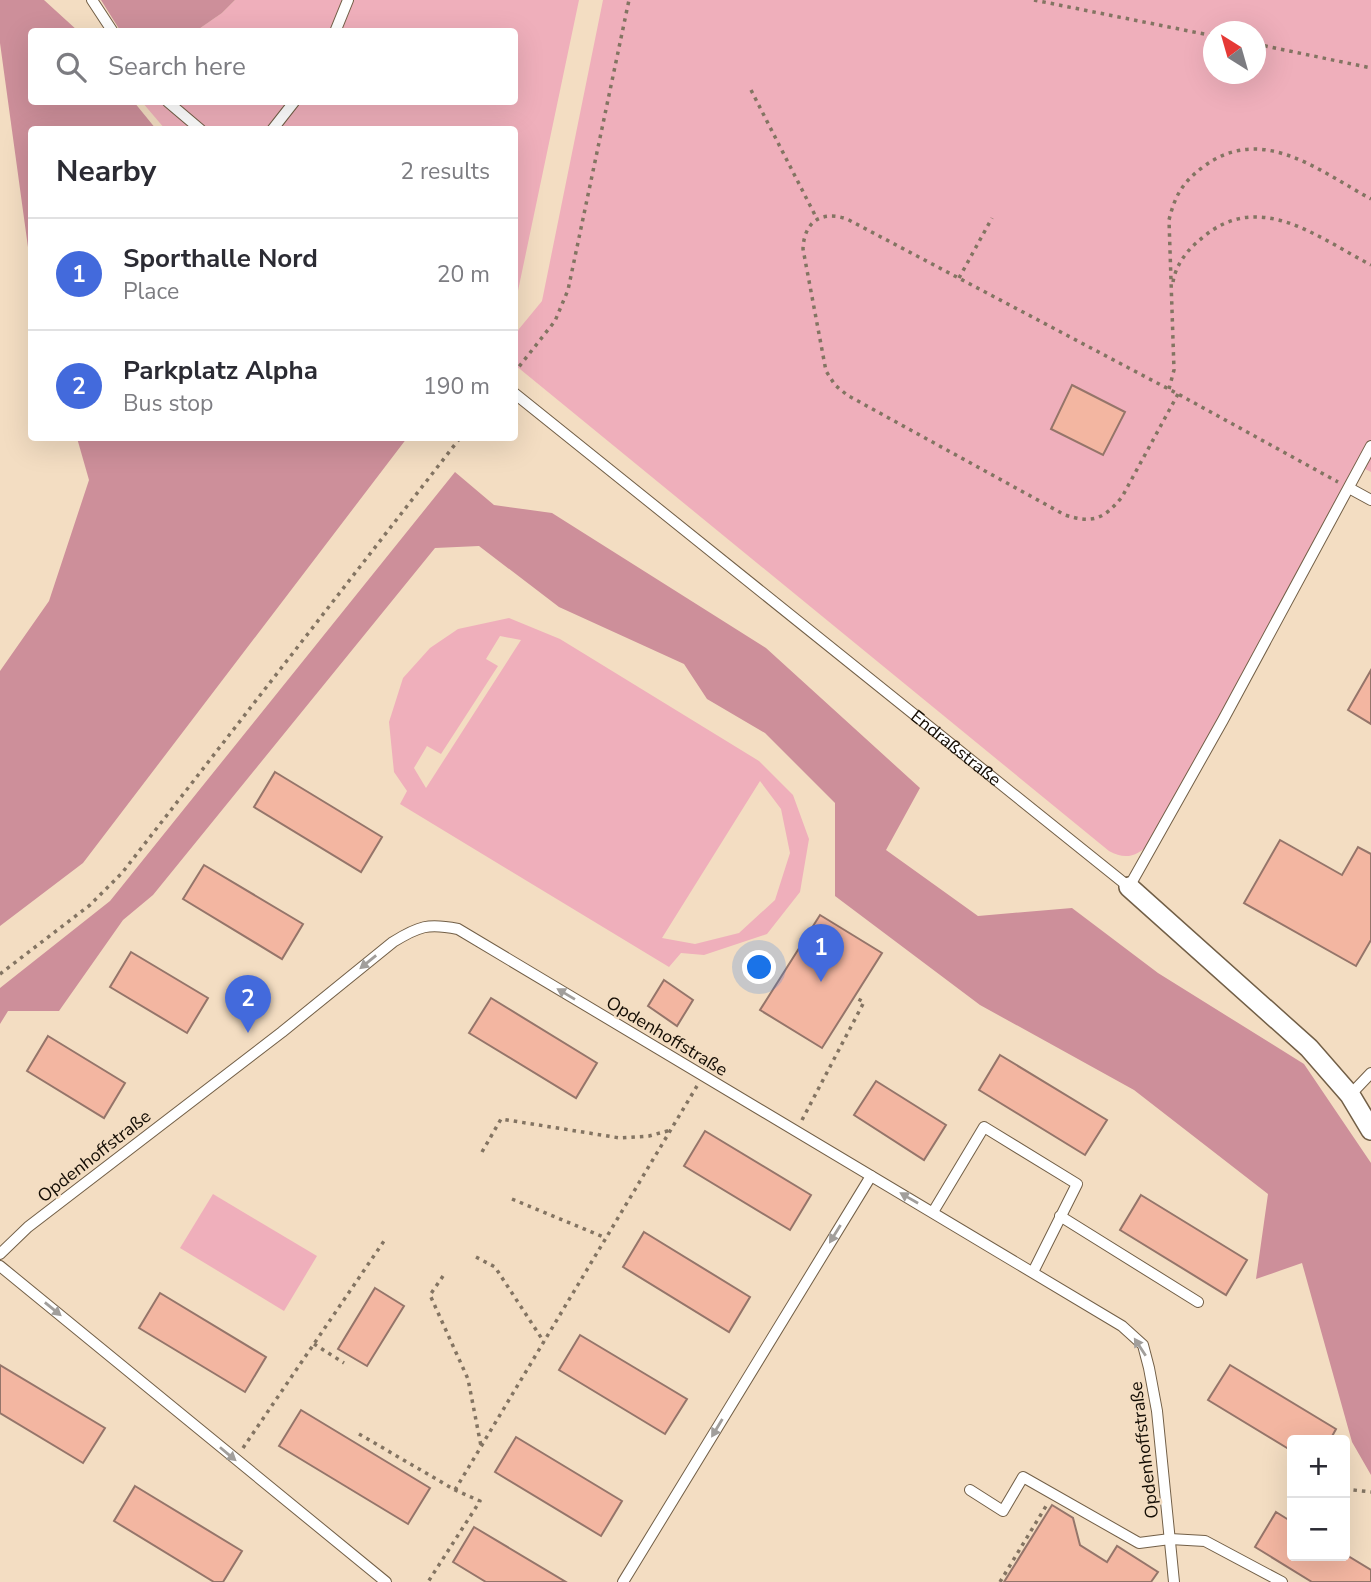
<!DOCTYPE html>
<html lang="en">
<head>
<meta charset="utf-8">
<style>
  :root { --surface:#fff; --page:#f7f7f7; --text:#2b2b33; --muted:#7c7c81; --line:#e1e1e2; --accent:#436adc }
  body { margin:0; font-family:"Nunito Sans",sans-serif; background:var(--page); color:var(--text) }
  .controls { position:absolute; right:21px; bottom:21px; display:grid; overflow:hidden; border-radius:7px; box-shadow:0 7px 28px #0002 }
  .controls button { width:63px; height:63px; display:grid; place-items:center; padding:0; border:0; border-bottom:2px solid var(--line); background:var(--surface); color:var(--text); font:35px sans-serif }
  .compass { position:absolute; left:1203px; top:21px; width:63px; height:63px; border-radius:50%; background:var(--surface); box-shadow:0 7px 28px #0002; rotate:323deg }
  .you { position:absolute; left:760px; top:968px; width:24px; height:24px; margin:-18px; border:5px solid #fff; border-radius:50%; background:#1a73e8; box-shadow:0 0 0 10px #1a73e833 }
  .badge { display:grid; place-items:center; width:46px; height:46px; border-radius:50%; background:var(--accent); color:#fff; font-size:23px; font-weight:700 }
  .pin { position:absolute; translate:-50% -58px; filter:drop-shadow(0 2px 4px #0008) }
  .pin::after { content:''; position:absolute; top:37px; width:24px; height:21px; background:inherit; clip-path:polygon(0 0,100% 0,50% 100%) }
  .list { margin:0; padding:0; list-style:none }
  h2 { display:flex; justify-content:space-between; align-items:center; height:91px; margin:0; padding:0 28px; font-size:30px }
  h2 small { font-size:23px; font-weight:400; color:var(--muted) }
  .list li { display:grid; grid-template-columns:46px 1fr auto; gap:21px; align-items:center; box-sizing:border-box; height:112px; padding:0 28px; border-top:2px solid var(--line) }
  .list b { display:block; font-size:26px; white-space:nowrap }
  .list p { margin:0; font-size:23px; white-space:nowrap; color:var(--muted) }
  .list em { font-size:23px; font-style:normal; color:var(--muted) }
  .icon { flex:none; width:38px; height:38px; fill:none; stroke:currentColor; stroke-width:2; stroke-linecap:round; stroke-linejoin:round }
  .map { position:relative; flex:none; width:1371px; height:1582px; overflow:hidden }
  .search { position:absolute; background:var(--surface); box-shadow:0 7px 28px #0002; left:28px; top:28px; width:490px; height:77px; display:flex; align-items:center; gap:18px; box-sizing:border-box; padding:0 24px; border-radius:7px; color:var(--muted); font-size:26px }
  .panel { position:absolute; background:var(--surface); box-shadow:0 7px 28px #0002; left:28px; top:126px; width:490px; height:315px; border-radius:7px }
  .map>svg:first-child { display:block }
</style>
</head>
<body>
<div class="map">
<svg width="1371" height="1582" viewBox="0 0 1371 1582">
  <rect width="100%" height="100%" fill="#f3ddc2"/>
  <!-- green -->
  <g fill="#efafbb" fill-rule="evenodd">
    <path d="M235,0H579L515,305L514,130L165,129L142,102H514V32L196,31L222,13Z"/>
    <path d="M603,0H1371V472L1357,465L1150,843C1137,857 1125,860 1109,851L515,365L514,335L542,301ZM1214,32H1256V74H1214Z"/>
    <path d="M509,618L560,639L759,761L793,795L809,839L800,892L767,934L704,955L681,953L669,967L400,804L407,791L394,772L389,722L403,678L430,648L458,629ZM500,636L521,640L426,788L414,768L427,746L441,754L498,666L486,659ZM760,781L781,809L790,853L775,900L739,933L695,944L662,938Z"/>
    <path d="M213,1194L317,1256L284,1311L180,1248Z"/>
  </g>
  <!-- forest -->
  <g fill="#cd8f9a">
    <path d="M0,0H44L78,31L32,32V102H134L156,129L32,130L31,269L0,43Z"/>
    <path d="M101,0H235L222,13L196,31L121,32Z"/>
    <path d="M77,438H407L83,863L0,926V671L49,601L89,480Z"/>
    <path d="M455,472L494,505L552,513L766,648L920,788L886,850L978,916L1072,908L1158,973L1304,1064L1371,1163V1475L1352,1442L1302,1263L1256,1279L1268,1194L1134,1090L980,1005L835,896V803L765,733L707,699L684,664L559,607L479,546L435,548L153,895L123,920L59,1011H8L0,1024V988L110,901Z"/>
  </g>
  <!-- building -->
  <g fill="#f3b6a1" stroke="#95756a" stroke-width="2">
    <path d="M1072,385L1125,412L1103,455L1051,429Z"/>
    <path d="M1371,670V724L1348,710Z"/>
    <path d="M275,772L382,837L361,872L254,807Z"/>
    <path d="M1280,840L1342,875L1358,847L1371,854V940L1356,966L1244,903Z"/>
    <path d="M204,865L303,924L282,959L183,899Z"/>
    <path d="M820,915L882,953L822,1048L760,1010Z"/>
    <path d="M131,952L208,998L187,1033L110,987Z"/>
    <path d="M664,980L693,1000L677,1026L648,1006Z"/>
    <path d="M491,998L597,1063L576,1098L469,1033Z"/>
    <path d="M48,1036L125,1083L104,1118L27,1071Z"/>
    <path d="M1000,1055L1107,1120L1085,1155L979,1090Z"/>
    <path d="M876,1081L946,1125L924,1160L854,1115Z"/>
    <path d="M705,1131L811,1195L790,1230L684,1166Z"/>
    <path d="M1141,1195L1247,1260L1226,1295L1120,1230Z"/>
    <path d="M644,1232L750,1297L729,1332L623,1267Z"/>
    <path d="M375,1288L404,1306L367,1366L338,1349Z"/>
    <path d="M160,1293L266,1357L245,1392L139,1328Z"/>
    <path d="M580,1335L687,1399L665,1434L559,1370Z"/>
    <path d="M0,1365L105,1428L83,1463L0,1413Z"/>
    <path d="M1230,1365L1336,1429L1330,1440H1292V1451L1208,1400Z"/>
    <path d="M301,1410L430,1488L408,1524L279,1446Z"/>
    <path d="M516,1437L622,1501L601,1536L495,1472Z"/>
    <path d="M135,1486L242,1551L223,1582H214L114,1521Z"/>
    <path d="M1052,1505L1073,1518L1080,1545L1107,1562L1117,1546L1158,1572L1151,1582H1004Z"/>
    <path d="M1276,1512L1292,1522V1556H1348L1371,1570V1582H1312L1255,1547Z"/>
    <path d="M474,1527L566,1582H486L453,1562Z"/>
  </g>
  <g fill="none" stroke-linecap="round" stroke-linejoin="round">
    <!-- lane casing -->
    <g stroke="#725f47" stroke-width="12">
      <g id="lane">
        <path d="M92,0L113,32"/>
        <path d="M335,32L348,0"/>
        <path d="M168,102L201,130"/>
        <path d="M272,130L294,102"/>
        <path id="s1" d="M514,393L1129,887L1223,720L1371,446"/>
        <path d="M1349,488L1371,500"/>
        <path d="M1350,1095L1371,1073"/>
        <path d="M933,1212L984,1127L1077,1184L1033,1272"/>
        <path d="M1060,1216L1198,1302"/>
        <path d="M0,1254L28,1227L282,1032L393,942C419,926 428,923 458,929L1122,1326L1143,1345L1149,1368L1157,1411L1174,1582"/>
        <path d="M0,1266L386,1582"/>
        <path d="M970,1490L1003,1511L1023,1477L1139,1543L1170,1539L1205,1541L1282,1582"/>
        <path d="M623,1582L871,1176"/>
      </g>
    </g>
    <!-- street casing -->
    <g stroke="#725f47" stroke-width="22">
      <path id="street" d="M1129,887L1309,1048L1350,1095L1371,1130"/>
    </g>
    <!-- path -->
    <g stroke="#837462" stroke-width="3.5" stroke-dasharray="3.5 5" stroke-linecap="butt">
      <path d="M1034,0L1214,36"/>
      <path d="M1256,44L1371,68"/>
      <path d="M751,90L817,219"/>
      <path d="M959,278L992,218"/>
      <path d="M1173,282C1176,264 1188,249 1202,238C1259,189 1317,237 1371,265"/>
      <path d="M514,373L555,321L568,290L629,0"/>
      <path d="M1169,389L1174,370L1169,220C1175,195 1183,182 1203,167C1261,123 1318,170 1371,199"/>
      <path d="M1178,394L1122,497C1104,519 1093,524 1065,515L847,395L835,385L826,371L803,249C804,222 821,210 847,219L1178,394L1338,482"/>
      <path d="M0,974L90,905L122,873L460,438"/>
      <path d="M802,1120L864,1002L854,997"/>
      <path d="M482,1152L501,1119L620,1138L649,1136L671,1130"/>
      <path d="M512,1199L606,1238"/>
      <path d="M476,1257L495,1267L544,1342"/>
      <path d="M443,1276L430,1295L468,1379L481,1446"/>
      <path d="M314,1344L344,1363"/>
      <path d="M359,1434L455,1490L480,1501L428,1582"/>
      <path d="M243,1448L384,1241"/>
      <path d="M1288,1471L1292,1474"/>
      <path d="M1345,1489L1371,1492"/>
      <path d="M455,1490L697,1086"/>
      <path d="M1000,1582L1046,1506"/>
    </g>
    <!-- lane -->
    <use href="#lane" stroke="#fff" stroke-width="10"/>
    <!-- street -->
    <use href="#street" stroke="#fff" stroke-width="19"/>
  </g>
  <!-- one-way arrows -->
  <defs><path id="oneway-solid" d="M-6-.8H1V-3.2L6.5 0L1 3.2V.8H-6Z" transform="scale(1.75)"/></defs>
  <g fill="#a19e9b">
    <use href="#oneway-solid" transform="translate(368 962) rotate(141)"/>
    <use href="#oneway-solid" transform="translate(566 994) rotate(-149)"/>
    <use href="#oneway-solid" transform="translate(909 1198) rotate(-150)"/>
    <use href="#oneway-solid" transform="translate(835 1234) rotate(122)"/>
    <use href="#oneway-solid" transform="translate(53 1309) rotate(39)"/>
    <use href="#oneway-solid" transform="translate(1140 1347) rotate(-123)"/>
    <use href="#oneway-solid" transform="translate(717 1428) rotate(121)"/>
    <use href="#oneway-solid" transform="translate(228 1454) rotate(40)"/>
  </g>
  <g text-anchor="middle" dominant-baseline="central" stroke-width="5" stroke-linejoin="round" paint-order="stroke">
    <!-- street labels -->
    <g font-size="18" fill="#140d04" stroke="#f3ddc2">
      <text stroke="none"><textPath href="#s1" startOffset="567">Endraßstraße</textPath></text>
      <text transform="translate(667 1036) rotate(31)">Opdenhoffstraße</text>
      <text transform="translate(94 1156) rotate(-38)">Opdenhoffstraße</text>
      <text transform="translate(1144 1450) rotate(-97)">Opdenhoffstraße</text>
    </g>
  </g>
</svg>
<div class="controls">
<button>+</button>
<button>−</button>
</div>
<svg class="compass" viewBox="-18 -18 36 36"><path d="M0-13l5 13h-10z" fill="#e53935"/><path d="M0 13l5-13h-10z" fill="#7c7c81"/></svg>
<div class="you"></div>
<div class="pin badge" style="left:821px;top:982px">1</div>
<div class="pin badge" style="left:248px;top:1033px">2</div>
<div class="search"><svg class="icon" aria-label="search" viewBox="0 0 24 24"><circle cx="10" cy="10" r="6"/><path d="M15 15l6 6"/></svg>Search here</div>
<section class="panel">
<h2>Nearby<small>2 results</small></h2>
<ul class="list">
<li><span class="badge">1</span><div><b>Sporthalle Nord</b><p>Place</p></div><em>20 m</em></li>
<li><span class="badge">2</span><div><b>Parkplatz Alpha</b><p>Bus stop</p></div><em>190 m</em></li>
</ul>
</section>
</div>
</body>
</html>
